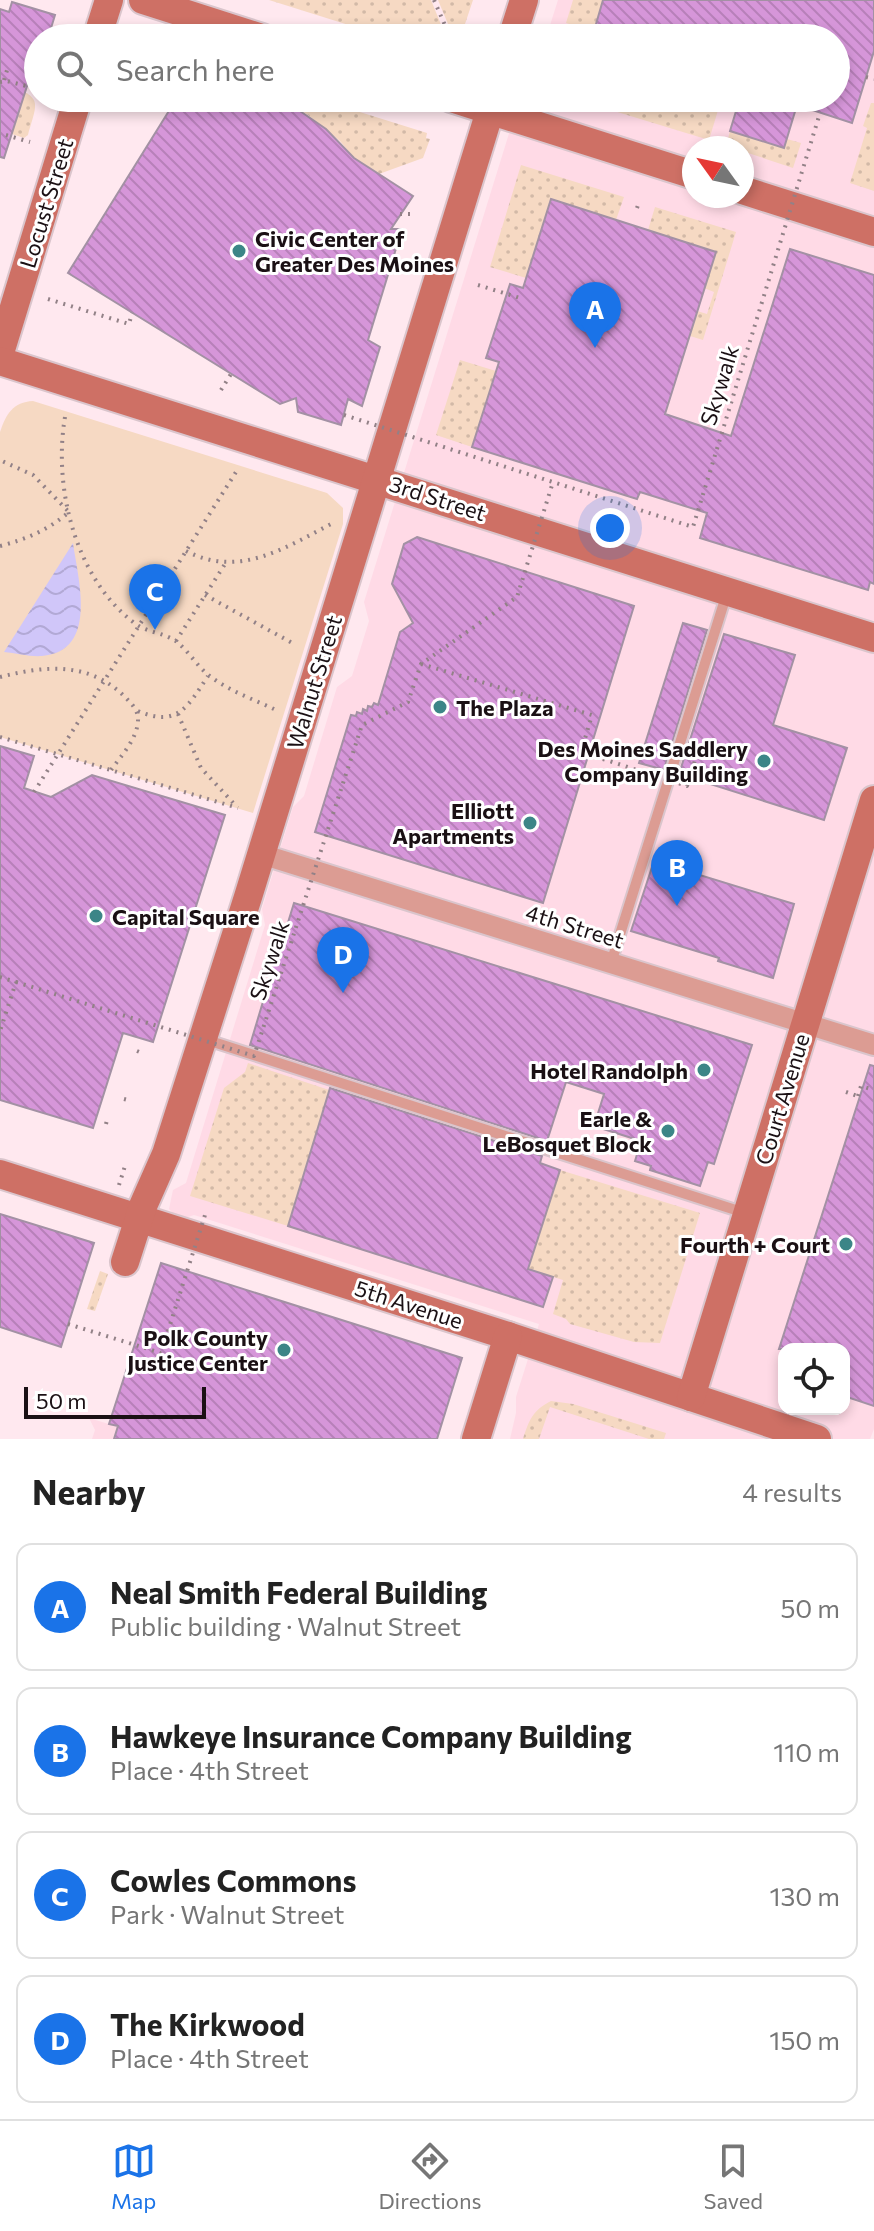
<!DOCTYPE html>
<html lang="en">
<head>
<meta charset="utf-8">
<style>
  :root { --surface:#fff; --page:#f2f2f2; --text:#222; --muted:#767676; --line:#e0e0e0; --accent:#1a73e8 }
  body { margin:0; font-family:Commissioner,sans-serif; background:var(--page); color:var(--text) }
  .controls { position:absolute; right:24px; bottom:24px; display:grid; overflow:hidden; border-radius:16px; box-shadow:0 4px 12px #0003 }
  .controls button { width:72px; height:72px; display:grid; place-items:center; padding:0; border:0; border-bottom:2px solid var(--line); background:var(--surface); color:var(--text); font:40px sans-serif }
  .compass { position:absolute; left:682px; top:136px; width:72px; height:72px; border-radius:50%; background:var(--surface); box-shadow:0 4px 12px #0003; rotate:303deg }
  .scale { position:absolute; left:24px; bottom:20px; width:182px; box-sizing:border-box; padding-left:8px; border:4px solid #1a1014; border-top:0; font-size:22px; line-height:28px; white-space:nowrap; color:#1a1014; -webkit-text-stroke:6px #fff; paint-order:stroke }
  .you { position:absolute; left:610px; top:528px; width:28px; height:28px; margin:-20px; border:6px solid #fff; border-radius:50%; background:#1a73e8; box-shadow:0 0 0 12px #1a73e833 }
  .badge { display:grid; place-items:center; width:52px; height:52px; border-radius:50%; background:var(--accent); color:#fff; font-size:26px; font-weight:700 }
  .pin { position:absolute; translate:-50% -66px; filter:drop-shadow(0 2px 4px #0008) }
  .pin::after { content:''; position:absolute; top:42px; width:28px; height:24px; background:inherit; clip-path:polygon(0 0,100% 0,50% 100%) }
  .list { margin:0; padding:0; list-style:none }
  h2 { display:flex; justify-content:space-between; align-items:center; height:104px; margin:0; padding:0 32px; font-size:34px }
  h2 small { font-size:26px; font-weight:400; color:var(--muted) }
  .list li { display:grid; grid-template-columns:52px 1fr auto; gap:24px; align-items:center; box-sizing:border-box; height:128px; margin:0 16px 16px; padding:0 16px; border:2px solid var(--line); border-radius:16px }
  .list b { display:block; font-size:30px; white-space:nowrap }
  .list p { margin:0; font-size:26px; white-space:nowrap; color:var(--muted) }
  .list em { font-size:26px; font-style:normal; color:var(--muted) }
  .icon { flex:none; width:44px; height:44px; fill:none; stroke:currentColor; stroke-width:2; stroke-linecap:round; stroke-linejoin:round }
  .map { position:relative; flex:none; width:874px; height:1439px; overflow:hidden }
  .search { position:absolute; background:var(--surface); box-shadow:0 4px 12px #0003; left:24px; right:24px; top:24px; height:88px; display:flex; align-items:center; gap:20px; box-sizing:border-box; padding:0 28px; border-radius:44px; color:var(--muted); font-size:30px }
  .sheet { height:680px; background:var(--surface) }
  nav { display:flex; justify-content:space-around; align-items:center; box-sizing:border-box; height:112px; border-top:2px solid var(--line); background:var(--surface); font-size:22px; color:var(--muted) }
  nav a { display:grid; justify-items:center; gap:4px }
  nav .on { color:var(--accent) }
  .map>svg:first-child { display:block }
</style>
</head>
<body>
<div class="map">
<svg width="874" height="1439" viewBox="0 0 874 1439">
  <defs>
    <pattern id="grass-dots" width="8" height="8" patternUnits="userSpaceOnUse" patternTransform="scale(2)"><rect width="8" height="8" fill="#f6d9c3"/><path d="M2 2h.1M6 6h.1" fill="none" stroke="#d2b9a7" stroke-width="1.8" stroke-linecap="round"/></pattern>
    <pattern id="water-waves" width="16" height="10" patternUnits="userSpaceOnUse" patternTransform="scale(2)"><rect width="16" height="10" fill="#d0c6f9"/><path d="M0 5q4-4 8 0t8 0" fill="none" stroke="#b2a9d5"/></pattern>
    <pattern id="building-back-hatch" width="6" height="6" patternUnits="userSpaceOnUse" patternTransform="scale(2)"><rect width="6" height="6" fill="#d696d9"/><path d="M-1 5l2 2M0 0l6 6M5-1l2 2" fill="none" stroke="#b780b9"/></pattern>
  </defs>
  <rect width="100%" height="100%" fill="#ffe8ef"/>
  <!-- built -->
  <g fill="#ffdae6" fill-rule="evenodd">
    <path d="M558,0H874V1429L870,1439H510L516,1413V1397L539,1324L194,1215L182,1219L177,1218L169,1209L173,1190L186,1183L265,925L262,909L293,807L304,796L337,687L352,676L369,621L364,602L520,98H836V38H546ZM694,148H742V196H694ZM784,1349H844V1409H784Z"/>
    <path d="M89,1418L158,1439H92L95,1430Z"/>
  </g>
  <!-- grass -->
  <g fill="url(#grass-dots)">
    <path d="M269,0H431L442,27L434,38H390Z"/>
    <path d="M438,0H473L464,27L448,24Z"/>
    <path d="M573,0H603L596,25L593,24L591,31L566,23Z"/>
    <path d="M6,85C43,97 38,101 28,135L24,138L12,134L0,89Z"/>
    <path d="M281,98H315L427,133L426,138L430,139L423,158L379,174L354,158L340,141L308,115Z"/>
    <path d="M603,98H690L719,107L709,140L601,107Z"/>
    <path d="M871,103H874V191L850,183L867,128L863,126Z"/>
    <path d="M730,131L784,147L787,139L801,143L793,168L742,151V148L726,146Z"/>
    <path d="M521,165L624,197L616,220L551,199L526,278L490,267Z"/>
    <path d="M655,207L736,232L703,340L690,336L697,311L707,314L714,292L704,288L716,252L648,230Z"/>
    <path d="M460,360L496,371L472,447L436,435Z"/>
    <path d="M248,1063L329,1090L288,1226L190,1196L224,1088L245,1072Z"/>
    <path d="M560,1170L700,1213L660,1343L634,1342L570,1324L566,1319L553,1314L563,1280L528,1269Z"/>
    <path d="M100,1271L108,1274L95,1311L87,1309Z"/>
    <path d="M551,1401L573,1404L666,1433L664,1439H649L550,1407L539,1439H523C529,1420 533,1410 551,1401Z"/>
  </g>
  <!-- park -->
  <path fill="#f6d9c3" d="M33,401L327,493L343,508V524L253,813L0,737V432C6,414 13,402 33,401Z"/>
  <!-- water -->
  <path fill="url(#water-waves)" d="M73,543C78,579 99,651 42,656C30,657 16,653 4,652Z"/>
  <!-- building -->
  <g fill="url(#building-back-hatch)" stroke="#a391a4" stroke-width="2">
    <path d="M603,0H874V51L852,123L797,105L784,148L730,131L740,98H836V38H592Z"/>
    <path d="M12,2L55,15L48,38H38V70L33,84L28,83L4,158L0,157V9L9,12Z"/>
    <path d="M177,98H281L326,129L354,158L413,196L391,229H402L368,340L380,347L362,406L348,399L341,425L298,412L296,398L280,404L68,273Z"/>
    <path d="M551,199L716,252L665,414L731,436L790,249L874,275V584L870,582L868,590L700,538L707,513L640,492L637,499L472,447L499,362L486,358L510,284L523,288Z"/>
    <path d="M417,537L634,606L543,903L315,832L351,715L356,716L357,712L362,714L363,709L367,711L368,706L372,707L374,703L378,705L400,632L413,623L392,584L404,544Z"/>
    <path d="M683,623L707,630L664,769H661L639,763Z"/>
    <path d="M724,634L795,655L773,725L847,748L824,820L679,774Z"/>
    <path d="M0,746L34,756L24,788L51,797L92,775L225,815L153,1042L123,1033L93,1128L0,1100Z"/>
    <path d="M654,861L794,904L773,978L718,961L719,958L631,931Z"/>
    <path d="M294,903L752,1045L714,1164L708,1162L700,1186L650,1170L651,1166L635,1161L641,1141L594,1126L604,1094L566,1082L547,1141L250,1045L271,975L262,972L269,952L278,955Z"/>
    <path d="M870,1065L874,1066V1406L844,1396V1349H779Z"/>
    <path d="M330,1088L542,1156L540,1163L560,1170L528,1269L553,1277L543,1307L288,1226Z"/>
    <path d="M0,1214L94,1243L61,1347L0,1327Z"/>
    <path d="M161,1263L462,1358L437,1439H114L118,1426L109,1424Z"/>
  </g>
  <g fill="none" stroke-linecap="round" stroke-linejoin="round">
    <!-- lane casing -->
    <g stroke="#dac5cc" stroke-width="14">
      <g id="lane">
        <path d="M611,963L727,593"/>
        <path d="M204,1039L745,1213"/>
      </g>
    </g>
    <!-- street casing -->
    <g stroke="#dac5cc" stroke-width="24">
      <path id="street" d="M261,854L874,1045"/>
    </g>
    <!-- secondary casing -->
    <g stroke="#dac5cc" stroke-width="32">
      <g id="secondary">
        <path d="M143,0L262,38"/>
        <path d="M97,38L109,0"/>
        <path d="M512,38L524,0"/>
        <path d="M451,98L694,175"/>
        <path d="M742,190L874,232"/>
        <path d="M0,353L78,98"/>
        <path d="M0,361L874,638"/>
        <path d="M0,1174L508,1336L817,1439"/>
        <path d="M125,1262L143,1206L166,1154L248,897L494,98"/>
        <path d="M691,1397L874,800"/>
        <path d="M476,1439L508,1336"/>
      </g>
    </g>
    <!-- path -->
    <g stroke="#928187" stroke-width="4" stroke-dasharray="2 6" stroke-linecap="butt">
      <path d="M434,0L447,30"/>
      <path d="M556,32L575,38"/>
      <path d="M440,38L445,31C453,27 460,30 463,38"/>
      <path d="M866,77L874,79"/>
      <path d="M4,80L8,67"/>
      <path d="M0,82L7,81L38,89"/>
      <path d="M585,109L587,98"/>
      <path d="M6,135L30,142"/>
      <path d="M637,208L639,202"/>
      <path d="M400,214H415"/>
      <path d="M478,285L520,298"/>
      <path d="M48,299L129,324L132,313"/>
      <path d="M221,390L231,374"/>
      <path d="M65,417C53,487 75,577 133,622C146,633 164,632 177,642C188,651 196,664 206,673C226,690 253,699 276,710"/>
      <path d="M0,546C27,539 48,530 69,512L33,475L2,461"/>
      <path d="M186,551C240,579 286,547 335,522"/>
      <path d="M205,595L296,645"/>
      <path d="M176,641L225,564"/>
      <path d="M0,677C44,666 87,661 123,695C130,702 139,710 138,721C137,739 121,756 111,770"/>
      <path d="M138,711C178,728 188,706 208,676"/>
      <path d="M178,714L201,768L237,807"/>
      <path d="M0,737L238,808"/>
      <path d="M34,792L236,472"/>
      <path d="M0,977L16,982L0,1031"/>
      <path d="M137,1051L142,1053"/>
      <path d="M846,1092L857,1096"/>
      <path d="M858,1096L861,1086L874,1090"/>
      <path d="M124,1099L128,1100"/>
      <path d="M106,1124L107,1120"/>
      <path d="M119,1185L125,1166"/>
      <path d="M801,1243L816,1248"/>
    </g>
    <!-- lane -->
    <use href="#lane" stroke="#dc9c93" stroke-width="10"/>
    <!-- street -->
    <use href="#street" stroke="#dc9c93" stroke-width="20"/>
    <!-- secondary -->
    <use href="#secondary" stroke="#ce7065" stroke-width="28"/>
    <!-- path-bridge -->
    <g stroke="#928187" stroke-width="4" stroke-dasharray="2 6" stroke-linecap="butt">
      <path d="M344,415L693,527L820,113"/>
      <path d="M421,664L592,715L581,752L687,786L696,757"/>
      <path d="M16,982L254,1056L362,725L408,702L421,664L517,597L553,482"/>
      <path d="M68,1324L161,1353L205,1215"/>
    </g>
  </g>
  <!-- markers -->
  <g fill="#3c8587" stroke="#fff" stroke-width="3">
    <circle cx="239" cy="251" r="8"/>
    <circle cx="440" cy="707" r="8"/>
    <circle cx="764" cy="761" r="8"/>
    <circle cx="530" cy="823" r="8"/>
    <circle cx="96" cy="916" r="8"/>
    <circle cx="704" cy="1070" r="8"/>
    <circle cx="668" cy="1131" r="8"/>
    <circle cx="846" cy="1244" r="8"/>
    <circle cx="284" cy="1350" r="8"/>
  </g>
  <g text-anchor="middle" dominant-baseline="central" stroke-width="6" stroke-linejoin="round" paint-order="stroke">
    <!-- street labels -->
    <g font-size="22" fill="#1a1014" stroke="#fff">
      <text transform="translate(46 203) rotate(-73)">Locust Street</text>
      <text transform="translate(719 385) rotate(-73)">Skywalk</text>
      <text transform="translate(438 498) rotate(18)">3rd Street</text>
      <text transform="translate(314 682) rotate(-73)">Walnut Street</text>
      <text transform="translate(575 926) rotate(17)">4th Street</text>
      <text transform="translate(269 960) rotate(-72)">Skywalk</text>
      <text transform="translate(782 1099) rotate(-73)">Court Avenue</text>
      <text transform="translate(409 1304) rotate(18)">5th Avenue</text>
    </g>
    <!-- poi labels -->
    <g font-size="22" font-weight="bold" fill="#1a1014" stroke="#fff" text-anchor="end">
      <text x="255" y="238" text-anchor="start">Civic Center of<tspan x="255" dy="25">Greater Des Moines</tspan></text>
      <text x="456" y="707" text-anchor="start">The Plaza</text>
      <text x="748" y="748">Des Moines Saddlery<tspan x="748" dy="25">Company Building</tspan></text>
      <text x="514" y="810">Elliott<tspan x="514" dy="25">Apartments</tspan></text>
      <text x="112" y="916" text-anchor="start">Capital Square</text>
      <text x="688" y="1070">Hotel Randolph</text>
      <text x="652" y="1118">Earle &amp;<tspan x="652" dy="25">LeBosquet Block</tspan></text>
      <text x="830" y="1244">Fourth + Court</text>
      <text x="268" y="1337">Polk County<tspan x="268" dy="25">Justice Center</tspan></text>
    </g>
  </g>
</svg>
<div class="controls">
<button><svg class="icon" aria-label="locate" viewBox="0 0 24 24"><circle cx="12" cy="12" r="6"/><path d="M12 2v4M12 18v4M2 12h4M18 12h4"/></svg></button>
</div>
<svg class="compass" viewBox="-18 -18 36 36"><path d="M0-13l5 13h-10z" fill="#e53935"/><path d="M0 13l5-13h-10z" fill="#767676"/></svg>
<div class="scale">50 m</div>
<div class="you"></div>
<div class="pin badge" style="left:595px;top:348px">A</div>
<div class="pin badge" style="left:677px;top:906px">B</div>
<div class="pin badge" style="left:155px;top:630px">C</div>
<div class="pin badge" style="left:343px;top:993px">D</div>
<div class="search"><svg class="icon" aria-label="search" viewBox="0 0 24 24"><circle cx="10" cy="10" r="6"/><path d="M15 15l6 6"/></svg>Search here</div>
</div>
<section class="sheet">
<h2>Nearby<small>4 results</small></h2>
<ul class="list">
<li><span class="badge">A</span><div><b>Neal Smith Federal Building</b><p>Public building · Walnut Street</p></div><em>50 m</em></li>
<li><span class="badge">B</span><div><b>Hawkeye Insurance Company Building</b><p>Place · 4th Street</p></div><em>110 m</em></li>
<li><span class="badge">C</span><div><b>Cowles Commons</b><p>Park · Walnut Street</p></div><em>130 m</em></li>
<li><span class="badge">D</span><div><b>The Kirkwood</b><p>Place · 4th Street</p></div><em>150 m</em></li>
</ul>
</section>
<nav>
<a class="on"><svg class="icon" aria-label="map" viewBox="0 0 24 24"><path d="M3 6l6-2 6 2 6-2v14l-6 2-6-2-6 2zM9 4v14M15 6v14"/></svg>Map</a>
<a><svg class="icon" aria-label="directions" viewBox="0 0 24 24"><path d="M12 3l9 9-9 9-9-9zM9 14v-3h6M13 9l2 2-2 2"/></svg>Directions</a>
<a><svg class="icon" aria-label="saved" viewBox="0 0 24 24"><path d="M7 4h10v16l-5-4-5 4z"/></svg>Saved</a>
</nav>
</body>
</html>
